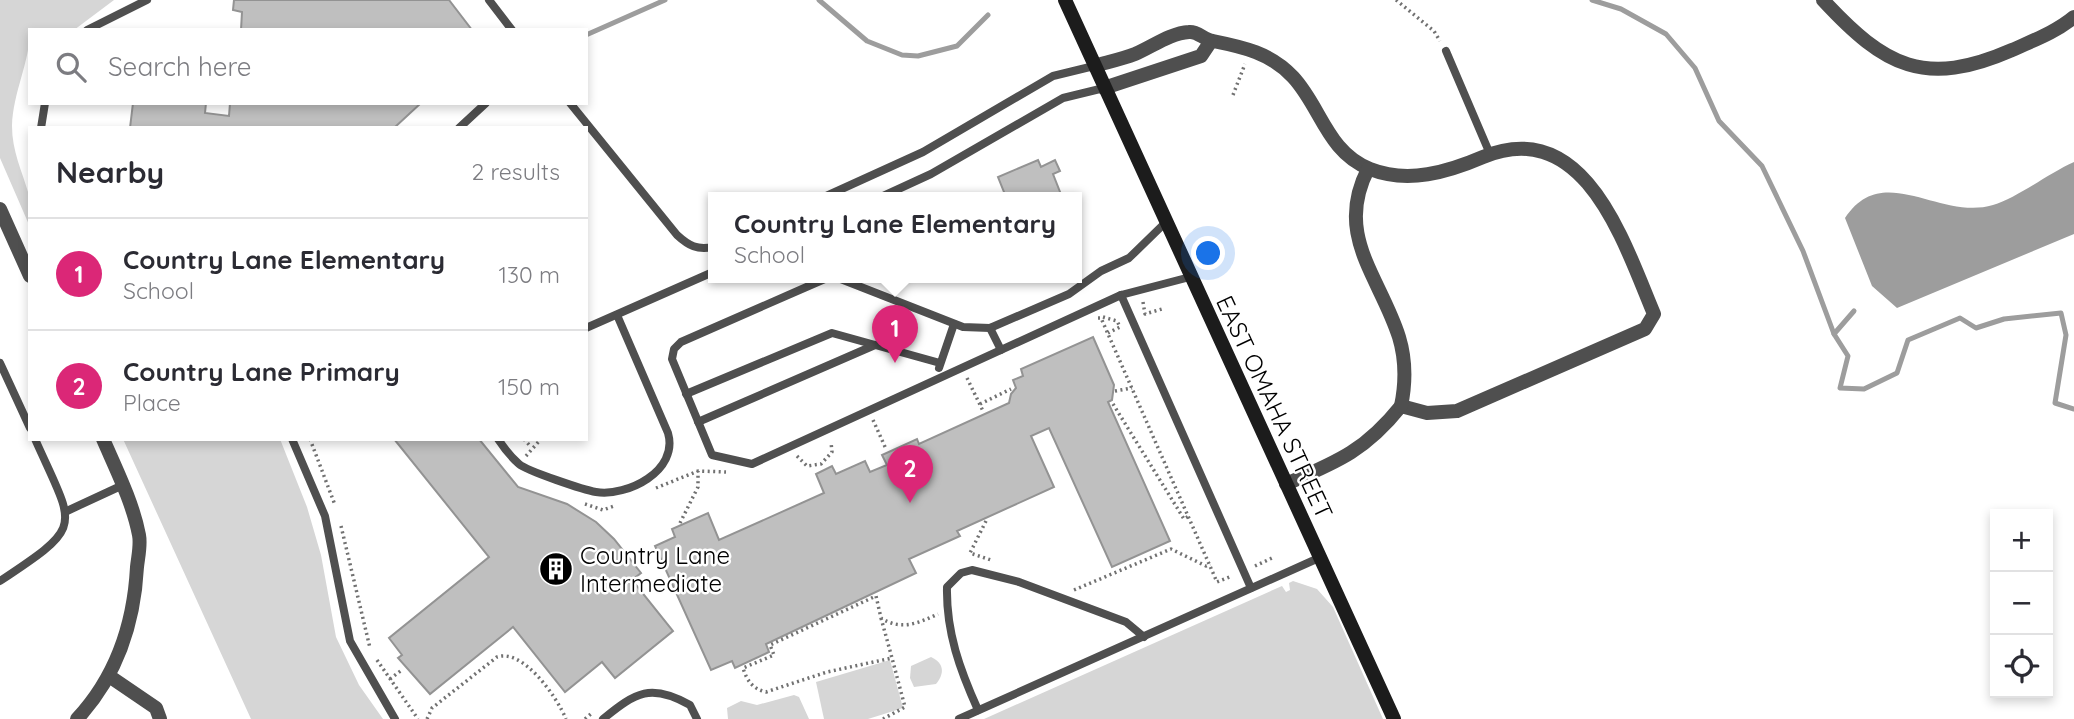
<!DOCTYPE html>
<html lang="en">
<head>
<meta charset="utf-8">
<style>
  :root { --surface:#fff; --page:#f2f2f3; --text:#2b2b33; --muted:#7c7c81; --line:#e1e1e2; --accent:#db2777 }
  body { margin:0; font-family:Quicksand,sans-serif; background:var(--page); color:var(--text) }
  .controls { position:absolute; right:21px; bottom:21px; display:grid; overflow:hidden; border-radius:0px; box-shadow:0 4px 10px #0003 }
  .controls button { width:63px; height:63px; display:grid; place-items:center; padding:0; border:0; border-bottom:2px solid var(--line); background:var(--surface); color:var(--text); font:35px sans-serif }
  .you { position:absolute; left:1209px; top:254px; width:24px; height:24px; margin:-18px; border:5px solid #fff; border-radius:50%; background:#1a73e8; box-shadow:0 0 0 10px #1a73e833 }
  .badge { display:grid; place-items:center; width:46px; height:46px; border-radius:50%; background:var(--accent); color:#fff; font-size:23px; font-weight:700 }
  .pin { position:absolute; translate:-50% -58px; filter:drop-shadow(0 2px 4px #0008) }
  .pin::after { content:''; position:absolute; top:37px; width:24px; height:21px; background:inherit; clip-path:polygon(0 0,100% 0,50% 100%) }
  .popup { position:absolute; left:708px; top:192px; width:374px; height:91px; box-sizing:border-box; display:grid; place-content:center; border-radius:0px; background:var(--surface); filter:drop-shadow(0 2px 5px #0005); font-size:23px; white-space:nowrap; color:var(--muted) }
  .popup b { font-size:26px; color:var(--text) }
  .popup::after { content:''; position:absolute; left:50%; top:100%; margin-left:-14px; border:14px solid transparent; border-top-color:var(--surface) }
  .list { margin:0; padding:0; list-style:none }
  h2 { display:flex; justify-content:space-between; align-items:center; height:91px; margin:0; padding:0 28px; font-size:30px }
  h2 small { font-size:23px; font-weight:400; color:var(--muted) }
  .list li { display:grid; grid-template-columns:46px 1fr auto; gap:21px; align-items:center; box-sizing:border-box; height:112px; padding:0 28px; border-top:2px solid var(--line) }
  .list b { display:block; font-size:26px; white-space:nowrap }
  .list p { margin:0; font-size:23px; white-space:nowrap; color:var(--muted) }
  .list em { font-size:23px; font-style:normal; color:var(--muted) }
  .icon { flex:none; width:38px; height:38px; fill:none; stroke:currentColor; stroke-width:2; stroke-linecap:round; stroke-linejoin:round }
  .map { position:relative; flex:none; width:2074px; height:719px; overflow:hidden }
  .search { position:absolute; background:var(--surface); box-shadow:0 4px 10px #0003; left:28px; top:28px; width:560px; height:77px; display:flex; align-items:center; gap:18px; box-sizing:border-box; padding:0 24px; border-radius:0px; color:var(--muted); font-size:26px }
  .panel { position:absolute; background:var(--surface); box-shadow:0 4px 10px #0003; left:28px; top:126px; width:560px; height:315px; border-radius:0px }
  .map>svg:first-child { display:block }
</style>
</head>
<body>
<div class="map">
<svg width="2074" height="719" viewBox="0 0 2074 719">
  <rect width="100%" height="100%" fill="#fff"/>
  <!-- green -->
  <g fill="#d6d6d6">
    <path d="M0,0H114L74,30H30C30,62 13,92 12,126C12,151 22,171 29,195C32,204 30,217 30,227L0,158Z"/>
    <path d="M123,439H280L307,507L321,555L336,637L359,685L383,719H251Z"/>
    <path d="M1293,581L1317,589L1333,607L1383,719H984L1282,586L1286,592L1290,590L1289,583Z"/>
    <path d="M931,657C944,663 945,673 936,684L914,687L910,678L911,666Z"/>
    <path d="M890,660L903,708L868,719H824L816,682Z"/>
    <path d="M794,695L799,697L809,719H728L727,708L741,701L757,705Z"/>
  </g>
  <!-- water -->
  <path fill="#9d9d9d" d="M2074,162V234L1897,308L1872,286L1845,218C1883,160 1939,221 1993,205C2017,198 2049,173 2074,162Z"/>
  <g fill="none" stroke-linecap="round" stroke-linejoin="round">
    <!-- stream -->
    <g stroke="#9d9d9d" stroke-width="5">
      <path d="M819,0L867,41L902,55L918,56L957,46L988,15"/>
      <path d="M1592,0L1621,9L1666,34L1695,68L1719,121L1762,166L1803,251L1834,334L1848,356L1840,388L1864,389L1897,373L1908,340L1960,318L1976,328L2004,319L2061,313L2066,335L2055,403L2074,409"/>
      <path d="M586,35L665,0"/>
      <path d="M1834,334L1854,311"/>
    </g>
  </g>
  <!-- building -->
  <g fill="#bfbfbf" stroke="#939393" stroke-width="2">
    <path d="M234,0H449L472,30H241L242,12L233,10Z"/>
    <path d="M133,103H206L205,113L229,116L230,103H421L394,128H130Z"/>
    <path d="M1038,160L1041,167L1055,160L1060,171L1053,174L1062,197H1006L998,177Z"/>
    <path d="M1093,337L1114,385L1112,400L1108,402L1170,541L1112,567L1049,428L1031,436L1054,487L957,531L960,536L909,559L916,573L766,644L769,652L735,668L732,661L711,670L655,546L675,537L672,529L708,513L719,540L824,493L816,474L832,466L836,474L865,461L870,472L887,465L882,455L917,439L919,444L1009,403L1011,394L1016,388L1013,380L1023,376L1021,369Z"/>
    <path d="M394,439H479L518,487L567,504L596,522L614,539L641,573L632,580L673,631L615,678L602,662L565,692L513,627L430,694L398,658L402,655L389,638L489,557Z"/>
  </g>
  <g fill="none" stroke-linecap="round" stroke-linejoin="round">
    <!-- path -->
    <g stroke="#717171" stroke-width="3.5" stroke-dasharray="2 3.5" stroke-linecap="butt">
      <path d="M1396,0L1434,31L1440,41"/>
      <path d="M1233,95L1245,64"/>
      <path d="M1143,302L1145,314L1162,309"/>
      <path d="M1103,317L1117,321L1120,327L1108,333"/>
      <path d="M1098,318H1101L1217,582L1232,576"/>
      <path d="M967,378L983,411"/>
      <path d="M1115,391L1132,388"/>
      <path d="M980,404L1011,389"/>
      <path d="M1113,404L1184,519L1189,516"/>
      <path d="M873,420L886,449"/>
      <path d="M310,439L335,505"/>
      <path d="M524,439L531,447"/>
      <path d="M526,456L541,439"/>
      <path d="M797,456L807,466L821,464L832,452L831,442"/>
      <path d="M656,488L698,471L726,472"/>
      <path d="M585,504L603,510L614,506"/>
      <path d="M986,521L970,553L991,560"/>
      <path d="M680,523L698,487V471"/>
      <path d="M341,526L370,648"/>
      <path d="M1255,566L1272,558"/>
      <path d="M1074,590L1171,549L1206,566L1210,564"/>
      <path d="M881,618L892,658L827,672L766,692C753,689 747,681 743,668L774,655L770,645L876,596L881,618C901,631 919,623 938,614"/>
      <path d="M377,660L418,719"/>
      <path d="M390,679L403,669"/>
      <path d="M427,719L432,708L497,657C523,648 557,697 566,719"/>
      <path d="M585,719L593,712"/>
      <path d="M883,719L905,707L892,658"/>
    </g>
    <!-- service -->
    <g stroke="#4f4f4f" stroke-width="8">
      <path d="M489,0L512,30"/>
      <path d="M87,30L147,0"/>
      <path d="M1446,51L1490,154"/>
      <path d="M570,103L677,235C689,246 697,250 713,247"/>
      <path d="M41,128L45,103"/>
      <path d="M459,128L486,103"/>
      <path d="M824,197L923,152L1053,76L1094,66"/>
      <path d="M881,197L931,174L1063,98L1104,88"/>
      <path d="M1165,223L1129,258L1101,271L1069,294L990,328L963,327L838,278H827L681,342L674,349L672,359L712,455L752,464L1121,295L1190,277"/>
      <path d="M1121,295L1251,588"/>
      <path d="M586,328L713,272"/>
      <path d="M990,328L1001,350"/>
      <path d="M0,363L30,428"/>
      <path d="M939,368L954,324"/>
      <path d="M686,394L832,333L940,363"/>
      <path d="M698,422L875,345"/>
      <path d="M292,439L325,516L350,641L395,719"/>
      <path d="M498,439C504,448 511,457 519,464C527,471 584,490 596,492C627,497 679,471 668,433L617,315"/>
      <path d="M67,511L123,485"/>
      <path d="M0,581C86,524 75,529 35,439"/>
      <path d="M978,710C960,670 946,632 947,587L961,573L972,570L1019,582L1126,622L1144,637"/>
      <path d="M603,719C636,692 651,683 690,705L697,719"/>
      <path d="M959,719L1321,557"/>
    </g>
    <!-- minor -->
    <g stroke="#4f4f4f" stroke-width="14">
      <path d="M1823,0C1885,67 1925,88 2012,50C2034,40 2056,32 2074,17"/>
      <path d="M1094,66C1108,62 1122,59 1135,54C1152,47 1170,33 1189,32C1198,31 1204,40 1213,41C1243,47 1271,53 1293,77C1321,107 1327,152 1370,169C1408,184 1448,172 1483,157C1585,115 1624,243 1654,314L1645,329L1457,411L1427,413L1401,406C1365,451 1337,462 1286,484"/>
      <path d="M1104,88L1201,56L1211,41"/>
      <path d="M1368,169C1334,235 1380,277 1399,337C1406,360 1406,382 1401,406"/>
      <path d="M0,209L30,276"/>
      <path d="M109,676L156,708L160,719"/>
      <path d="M77,719C116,677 134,624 137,567C138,557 141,545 139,535C133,503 116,469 103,439"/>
    </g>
    <!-- secondary -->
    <path stroke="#1c1c1c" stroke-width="14" d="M1065,0L1394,719"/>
  </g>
  <!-- icons -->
  <defs>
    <g id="building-disc" transform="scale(1.75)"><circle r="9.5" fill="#000" stroke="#fff"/><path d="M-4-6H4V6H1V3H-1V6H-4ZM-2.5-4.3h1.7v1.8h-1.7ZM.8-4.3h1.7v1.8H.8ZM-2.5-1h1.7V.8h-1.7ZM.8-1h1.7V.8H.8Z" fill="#fff"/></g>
  </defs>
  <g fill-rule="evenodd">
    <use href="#building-disc" x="556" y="569"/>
  </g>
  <g text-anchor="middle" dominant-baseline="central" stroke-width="5" stroke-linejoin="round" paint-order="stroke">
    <!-- street labels -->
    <g font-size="24" fill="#000" stroke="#fff">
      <text transform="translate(1275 407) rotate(65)">EAST OMAHA STREET</text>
    </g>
    <!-- poi labels -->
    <g font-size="24" fill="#000" stroke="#fff" text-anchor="start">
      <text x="580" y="555">Country Lane<tspan x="580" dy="28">Intermediate</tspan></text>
    </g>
  </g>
</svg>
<div class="controls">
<button>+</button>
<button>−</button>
<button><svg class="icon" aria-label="locate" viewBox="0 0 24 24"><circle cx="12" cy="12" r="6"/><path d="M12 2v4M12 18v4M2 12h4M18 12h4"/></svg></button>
</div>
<div class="you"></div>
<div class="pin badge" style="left:895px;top:363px">1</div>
<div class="popup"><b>Country Lane Elementary</b>School</div>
<div class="pin badge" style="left:910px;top:503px">2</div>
<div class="search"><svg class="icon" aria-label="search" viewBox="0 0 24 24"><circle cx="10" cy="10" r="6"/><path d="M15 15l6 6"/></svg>Search here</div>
<section class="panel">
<h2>Nearby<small>2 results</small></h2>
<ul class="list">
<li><span class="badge">1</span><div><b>Country Lane Elementary</b><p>School</p></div><em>130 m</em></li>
<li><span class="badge">2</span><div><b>Country Lane Primary</b><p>Place</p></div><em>150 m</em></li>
</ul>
</section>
</div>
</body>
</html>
